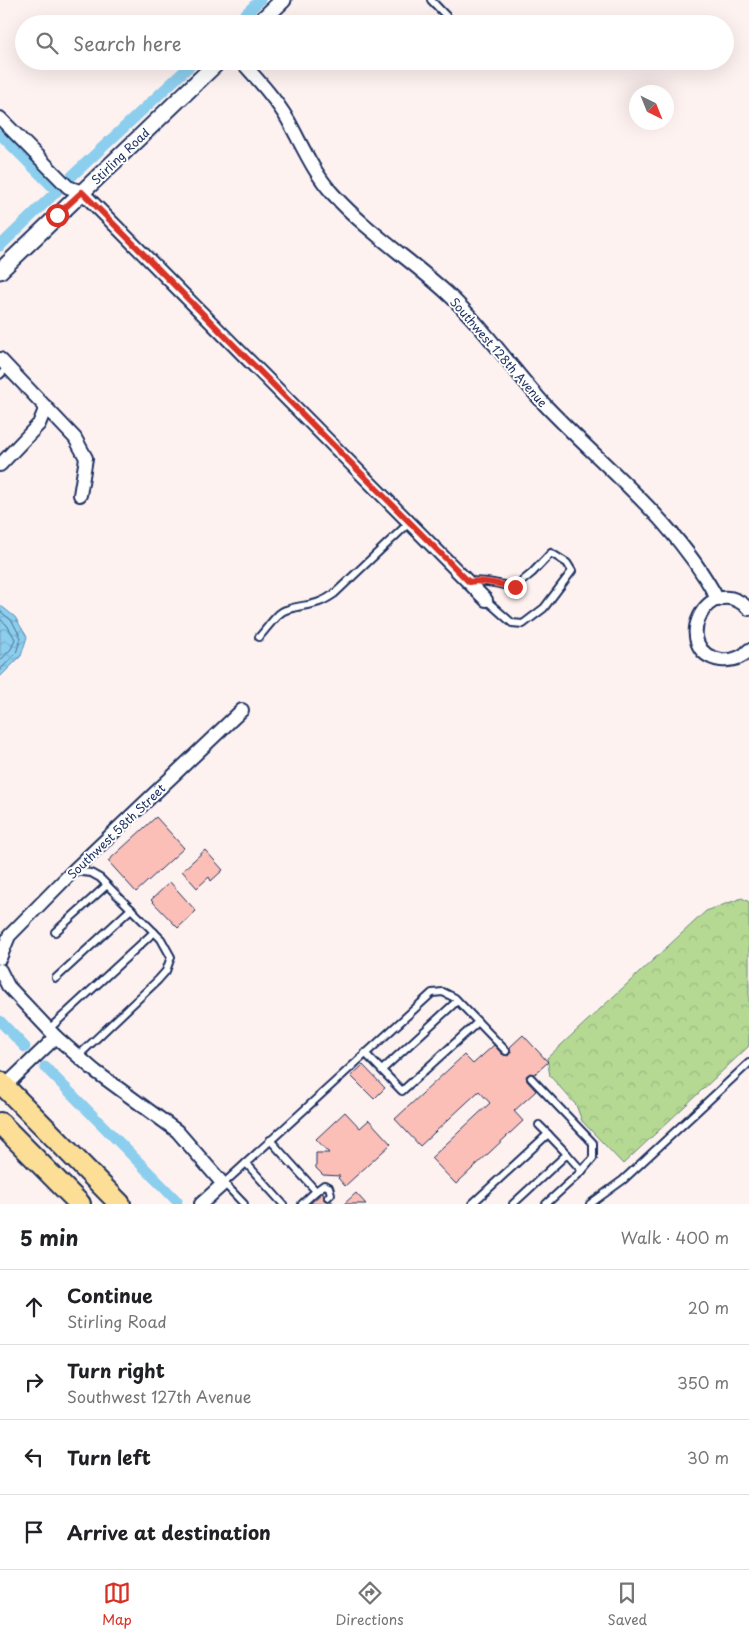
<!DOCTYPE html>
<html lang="en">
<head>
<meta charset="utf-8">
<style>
  :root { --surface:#fff; --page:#f6f6f6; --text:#202124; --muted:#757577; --line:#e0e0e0; --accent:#d93025 }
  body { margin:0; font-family:"Playpen Sans",sans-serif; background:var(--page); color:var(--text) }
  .compass { position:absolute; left:629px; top:85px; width:45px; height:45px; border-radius:50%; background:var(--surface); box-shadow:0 5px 20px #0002; rotate:137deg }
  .stop { position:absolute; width:15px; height:15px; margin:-11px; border:4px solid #d93025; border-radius:50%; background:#fff }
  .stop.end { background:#d93025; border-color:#fff; box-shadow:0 1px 5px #0008 }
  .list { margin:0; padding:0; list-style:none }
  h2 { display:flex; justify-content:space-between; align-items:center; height:65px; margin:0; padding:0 20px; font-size:21px }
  h2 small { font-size:16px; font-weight:400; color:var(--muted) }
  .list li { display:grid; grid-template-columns:32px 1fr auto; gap:15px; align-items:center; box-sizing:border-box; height:75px; padding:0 20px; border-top:1px solid var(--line) }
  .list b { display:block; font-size:19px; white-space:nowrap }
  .list p { margin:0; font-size:16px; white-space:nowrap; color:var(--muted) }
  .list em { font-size:16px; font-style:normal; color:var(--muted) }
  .icon { flex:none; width:28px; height:28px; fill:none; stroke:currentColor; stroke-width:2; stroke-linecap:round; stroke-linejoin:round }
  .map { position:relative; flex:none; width:749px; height:1204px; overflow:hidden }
  .search { position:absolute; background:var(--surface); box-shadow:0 5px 20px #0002; left:15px; right:15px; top:15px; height:55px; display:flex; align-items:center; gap:12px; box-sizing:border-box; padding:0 18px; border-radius:28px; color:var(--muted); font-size:19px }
  .sheet { height:365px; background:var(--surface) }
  nav { display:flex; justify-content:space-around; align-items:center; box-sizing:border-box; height:70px; border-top:1px solid var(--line); background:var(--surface); font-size:14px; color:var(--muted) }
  nav a { display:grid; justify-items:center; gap:2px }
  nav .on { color:var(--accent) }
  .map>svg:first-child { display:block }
</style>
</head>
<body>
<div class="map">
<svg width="749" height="1204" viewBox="0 0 749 1204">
  <defs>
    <pattern id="forest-crowns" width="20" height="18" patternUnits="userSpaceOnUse" patternTransform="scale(1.25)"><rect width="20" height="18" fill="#b5d993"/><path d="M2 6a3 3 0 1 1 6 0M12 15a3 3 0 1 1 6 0" fill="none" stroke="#9bbb81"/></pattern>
    <pattern id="water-waves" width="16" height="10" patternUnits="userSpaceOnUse" patternTransform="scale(1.25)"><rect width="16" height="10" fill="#8cceed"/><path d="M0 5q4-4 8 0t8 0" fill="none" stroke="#78b1ce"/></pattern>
  </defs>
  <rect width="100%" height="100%" fill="#fef2f1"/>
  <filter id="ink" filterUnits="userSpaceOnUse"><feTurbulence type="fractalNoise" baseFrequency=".02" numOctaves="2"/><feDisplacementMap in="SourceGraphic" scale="10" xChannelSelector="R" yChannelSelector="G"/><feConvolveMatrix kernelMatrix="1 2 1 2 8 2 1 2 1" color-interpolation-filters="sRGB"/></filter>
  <g filter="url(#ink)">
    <!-- forest -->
    <path fill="url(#forest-crowns)" stroke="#688478" d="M742,898L749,902V1046L623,1164L582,1121L576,1105L550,1076L547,1058L706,911Z"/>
    <!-- water -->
    <path fill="url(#water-waves)" stroke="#5f8eb4" d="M0,605L15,617L27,637L21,656L0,677Z"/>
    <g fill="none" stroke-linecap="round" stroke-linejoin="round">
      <!-- shore -->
      <g stroke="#486f97" stroke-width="1">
        <path d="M0,611L12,621L21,638L16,653L0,670"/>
        <path d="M0,619L7,625L15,639L11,649L0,661"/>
      </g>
      <!-- canal -->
      <g stroke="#8cceed" stroke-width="11">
        <path d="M235,24L260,0"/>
        <path d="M0,134L57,191L0,246"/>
        <path d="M72,176L195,61"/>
        <path d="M0,1021L25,1047"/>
        <path d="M45,1067L177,1201"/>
      </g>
    </g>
    <!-- building -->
    <g fill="#fbbfb7" stroke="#1b2f5e">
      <path d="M156,817L184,848L136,892L108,861Z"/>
      <path d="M205,850L223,870L211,881L209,877L197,888L182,871Z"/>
      <path d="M170,882L196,911L178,928L151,900Z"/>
      <path d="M523,1035L548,1062L535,1074L530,1073L526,1076L527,1081L536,1091L514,1111L523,1121L456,1184L431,1158L490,1103L479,1091L420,1146L395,1119L464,1055L473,1064L494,1045L502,1054L508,1056L511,1052L510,1047Z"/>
      <path d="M363,1065L385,1088L374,1099L351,1076Z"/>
      <path d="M345,1112L360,1128L369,1120L391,1144L345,1186L338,1178L340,1176L323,1175L316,1168V1153H329L316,1139Z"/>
      <path d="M323,1192L324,1200L331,1201L335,1204H310Z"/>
      <path d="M356,1193L366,1204H344Z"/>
    </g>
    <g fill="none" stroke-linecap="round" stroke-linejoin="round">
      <!-- service casing -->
      <g stroke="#1b2f5e" stroke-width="10">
        <g id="service">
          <path d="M431,0L452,22"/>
          <path d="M0,375L8,367"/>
          <path d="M469,582C481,579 501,585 515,587L532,573L551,553L567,563L572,571L544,608L523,624L512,623L486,600"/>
          <path d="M259,637C266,630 277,612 286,610C306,603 314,608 334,594L410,522"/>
          <path d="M74,871L91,873L100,878L161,939L171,957L166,971L158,980L78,1056"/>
          <path d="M55,932L107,885"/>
          <path d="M56,978L131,909"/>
          <path d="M49,1029L154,932"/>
          <path d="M365,1053L402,1091L478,1022"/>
          <path d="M382,1070L457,1001"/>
          <path d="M531,1078L593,1143V1158L582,1171"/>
          <path d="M539,1125L548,1134"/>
          <path d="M270,1140L316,1191L302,1204"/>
          <path d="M246,1163L283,1204"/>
          <path d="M224,1183L244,1204"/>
          <path d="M223,1184L432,993L443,992L455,998L506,1051"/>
          <path d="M316,1191L324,1185L329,1187L331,1194L328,1197"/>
          <path d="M472,1204L548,1134L567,1154L513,1204"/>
          <path d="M546,1204L582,1171L567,1154"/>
          <path d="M590,1204L623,1180L749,1063"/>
        </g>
      </g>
      <!-- minor casing -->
      <g stroke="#1b2f5e" stroke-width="16">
        <g id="minor">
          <path d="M241,61C258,80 275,98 288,120C302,145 313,172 333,194C366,231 410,259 447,293C484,327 512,369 546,406C605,468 677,522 718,600"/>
          <path d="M0,118L68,187L82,192L486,600"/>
          <path d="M0,359L75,438L86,458L80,495"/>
          <path d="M0,465L39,424L46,407"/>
          <path d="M749,609C707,568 669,652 721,660C732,661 742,658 749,650"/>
          <path d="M0,958L9,936L73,871L242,710"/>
          <path d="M0,970L8,986L56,1037L95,1071L177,1131L223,1184L201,1204"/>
          <path d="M5,1086L56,1037"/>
        </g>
      </g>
      <!-- tertiary casing -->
      <g stroke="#1b2f5e" stroke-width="19">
        <g id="tertiary">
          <path d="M258,24L283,0"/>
          <path d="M0,271L219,61"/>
        </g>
      </g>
      <!-- trunk casing -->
      <g stroke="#1b2f5e" stroke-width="24">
        <g id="trunk">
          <path d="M0,1082L120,1204"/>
          <path d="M0,1123L80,1204"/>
        </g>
      </g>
      <!-- service -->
      <use href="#service" stroke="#fff" stroke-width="6"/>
      <!-- minor -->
      <use href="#minor" stroke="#fff" stroke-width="12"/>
      <!-- tertiary -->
      <use href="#tertiary" stroke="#fff" stroke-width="15"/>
      <!-- trunk -->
      <use href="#trunk" stroke="#fcde96" stroke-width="20"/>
    </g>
  </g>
  <g fill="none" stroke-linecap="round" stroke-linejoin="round" filter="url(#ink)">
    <!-- route -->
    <path stroke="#d93025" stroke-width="6" d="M57,215L82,192L469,582C481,579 501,585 515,587"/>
  </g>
  <g text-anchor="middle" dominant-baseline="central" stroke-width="4" stroke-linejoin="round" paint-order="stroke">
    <!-- street labels -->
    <g font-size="12" fill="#1b2f5e" stroke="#fff">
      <text transform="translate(120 156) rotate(-44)">Stirling Road</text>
      <text transform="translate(499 352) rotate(49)">Southwest 128th Avenue</text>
      <text transform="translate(116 831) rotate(-44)">Southwest 58th Street</text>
    </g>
  </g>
</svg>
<svg class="compass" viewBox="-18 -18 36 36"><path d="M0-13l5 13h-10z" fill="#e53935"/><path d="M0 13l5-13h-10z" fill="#757577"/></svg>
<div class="stop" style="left:57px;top:215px"></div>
<div class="stop end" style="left:515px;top:587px"></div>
<div class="search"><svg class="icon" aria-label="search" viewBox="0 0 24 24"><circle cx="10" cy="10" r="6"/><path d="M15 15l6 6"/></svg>Search here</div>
</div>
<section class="sheet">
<h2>5 min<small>Walk · 400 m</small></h2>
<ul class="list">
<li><svg class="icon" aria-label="ahead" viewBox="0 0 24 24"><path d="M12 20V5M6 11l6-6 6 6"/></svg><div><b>Continue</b><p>Stirling Road</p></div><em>20 m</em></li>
<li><svg class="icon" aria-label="right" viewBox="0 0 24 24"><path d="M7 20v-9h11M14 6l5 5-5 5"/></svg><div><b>Turn right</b><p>Southwest 127th Avenue</p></div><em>350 m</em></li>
<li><svg class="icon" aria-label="left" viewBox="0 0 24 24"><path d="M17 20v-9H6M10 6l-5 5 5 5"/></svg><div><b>Turn left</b></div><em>30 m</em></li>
<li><svg class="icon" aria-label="arrive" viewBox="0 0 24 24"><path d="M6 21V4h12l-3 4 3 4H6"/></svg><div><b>Arrive at destination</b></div></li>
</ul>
</section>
<nav>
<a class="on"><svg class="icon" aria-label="map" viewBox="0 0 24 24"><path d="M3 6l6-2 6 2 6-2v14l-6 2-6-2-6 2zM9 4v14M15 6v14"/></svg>Map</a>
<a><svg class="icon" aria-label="directions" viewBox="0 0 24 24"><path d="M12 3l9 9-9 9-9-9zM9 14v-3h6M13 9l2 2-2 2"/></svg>Directions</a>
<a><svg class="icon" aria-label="saved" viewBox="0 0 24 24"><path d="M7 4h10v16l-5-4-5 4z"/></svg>Saved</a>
</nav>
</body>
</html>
